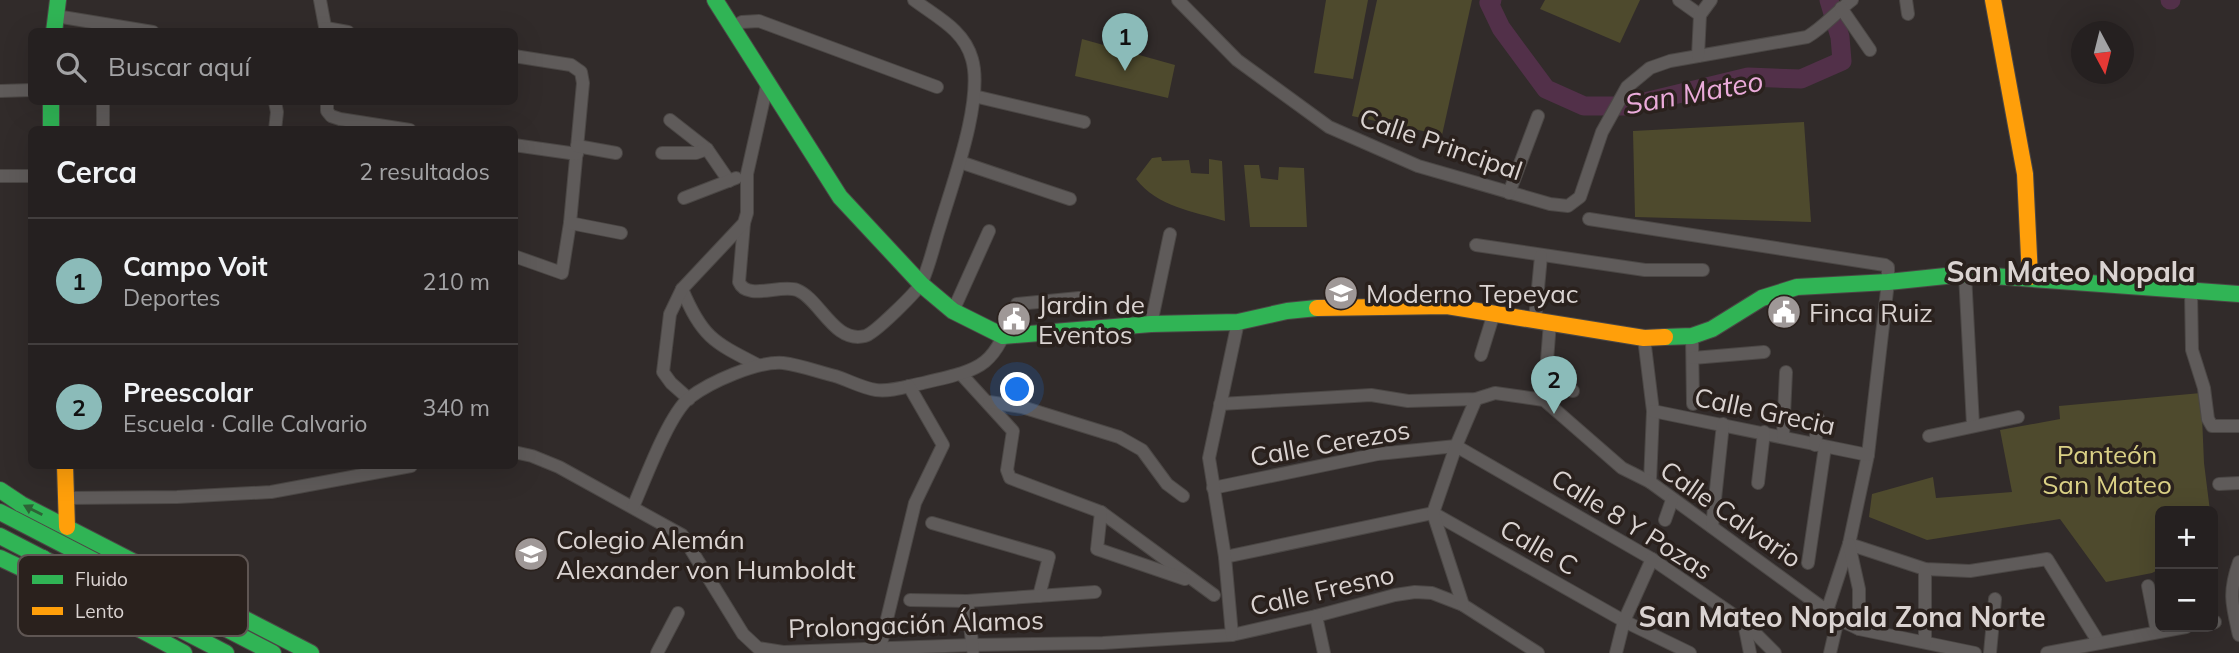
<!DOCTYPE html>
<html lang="es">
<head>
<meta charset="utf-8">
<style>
  :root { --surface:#252020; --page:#312d2d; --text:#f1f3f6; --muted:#a3a3a5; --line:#423e3e; --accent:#8bbbb9 }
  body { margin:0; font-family:Mulish,sans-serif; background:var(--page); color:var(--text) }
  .controls { position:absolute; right:21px; bottom:21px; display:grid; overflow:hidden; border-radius:10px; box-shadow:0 7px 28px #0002 }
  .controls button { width:63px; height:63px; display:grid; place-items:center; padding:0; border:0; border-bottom:2px solid var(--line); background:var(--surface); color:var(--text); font:35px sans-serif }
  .compass { position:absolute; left:2071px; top:21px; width:63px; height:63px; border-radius:50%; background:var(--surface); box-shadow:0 7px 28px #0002; rotate:173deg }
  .you { position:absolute; left:1018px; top:390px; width:24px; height:24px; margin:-18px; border:5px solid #fff; border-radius:50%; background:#1a73e8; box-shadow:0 0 0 10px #1a73e833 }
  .badge { display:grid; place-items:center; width:46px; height:46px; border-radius:50%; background:var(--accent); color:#111; font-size:23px; font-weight:700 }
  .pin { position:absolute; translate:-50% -58px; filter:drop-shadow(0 2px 4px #0008) }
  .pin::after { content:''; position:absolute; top:37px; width:24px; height:21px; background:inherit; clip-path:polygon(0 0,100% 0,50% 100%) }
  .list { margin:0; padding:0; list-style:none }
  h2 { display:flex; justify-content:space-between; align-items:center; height:91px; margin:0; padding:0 28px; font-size:30px }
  h2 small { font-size:23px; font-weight:400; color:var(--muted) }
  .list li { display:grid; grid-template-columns:46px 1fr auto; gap:21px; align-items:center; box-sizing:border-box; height:126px; padding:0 28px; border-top:2px solid var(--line) }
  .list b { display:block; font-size:26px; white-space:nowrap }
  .list p { margin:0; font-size:23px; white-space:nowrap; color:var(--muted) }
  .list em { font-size:23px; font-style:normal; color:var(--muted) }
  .icon { flex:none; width:38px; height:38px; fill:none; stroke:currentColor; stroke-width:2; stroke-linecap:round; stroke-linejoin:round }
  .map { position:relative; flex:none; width:2239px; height:653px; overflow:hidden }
  .search { position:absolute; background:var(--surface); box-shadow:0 7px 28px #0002; left:28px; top:28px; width:490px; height:77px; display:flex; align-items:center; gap:18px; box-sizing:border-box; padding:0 24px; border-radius:10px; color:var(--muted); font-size:26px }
  .panel { position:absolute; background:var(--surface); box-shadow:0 7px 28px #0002; left:28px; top:126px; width:490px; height:343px; border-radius:10px }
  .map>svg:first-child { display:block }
</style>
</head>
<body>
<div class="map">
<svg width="2239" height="653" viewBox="0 0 2239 653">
  <rect width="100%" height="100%" fill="#312b2a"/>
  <!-- green -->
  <g fill="#4e4a2d">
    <path d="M1326,0H1368L1353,79L1314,73Z"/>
    <path d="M1377,0H1472L1442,135L1352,116Z"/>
    <path d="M1545,0H1640L1620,43L1540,9Z"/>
    <path d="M1082,39L1175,65L1168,98L1075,76Z"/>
    <path d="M1804,122L1811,222L1635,217L1633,131Z"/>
    <path d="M1161,157L1162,161L1189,160L1191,173L1209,174V159L1222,161L1225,221C1192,211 1158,207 1136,179L1152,158Z"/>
    <path d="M1244,165H1259L1261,178L1278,180L1279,167L1304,168L1307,227H1250Z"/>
    <path d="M2201,393L2204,463L2210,511H2160V569L2152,573L2106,582L2060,519L1927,540L1869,517L1872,494L1933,477L1936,498L2012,492L2000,430L2060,419L2059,406Z"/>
  </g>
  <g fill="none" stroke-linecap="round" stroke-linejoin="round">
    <!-- river -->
    <g stroke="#523049" stroke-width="19">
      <path d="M1492,0L1489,3L1501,28L1546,89L1584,106H1628L1748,77L1801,79L1842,61L1840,37L1829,0"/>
      <path d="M2170,0H2171"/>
    </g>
    <!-- street casing -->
    <g stroke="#4b4745" stroke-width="14">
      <g id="street">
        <path d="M320,0L326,32"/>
        <path d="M1178,0L1237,60L1329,127L1418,166L1550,204L1568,206L1580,197L1602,132L1627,87L1650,68L1670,61L1807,37C1824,27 1836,12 1852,0"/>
        <path d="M1679,0L1700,15"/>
        <path d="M1906,0L1908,14"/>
        <path d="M1841,8L1870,50"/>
        <path d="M56,16L153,32"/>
        <path d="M326,28L348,32"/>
        <path d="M732,28L742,22L759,21L937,87"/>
        <path d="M514,56L571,65L581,72L583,83L570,223L562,273L514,256"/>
        <path d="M1698,56L1700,15L1711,0"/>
        <path d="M0,91L32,90"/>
        <path d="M974,96L1084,122"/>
        <path d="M327,102V111L331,116L340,119L410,130"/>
        <path d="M670,120L707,149L729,181"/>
        <path d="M103,130V102"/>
        <path d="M275,130L277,112L275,102"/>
        <path d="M514,145L577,154"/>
        <path d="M577,146L616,153"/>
        <path d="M662,153H696L707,149"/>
        <path d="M960,162L1070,199"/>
        <path d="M0,176H32"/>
        <path d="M1509,193L1538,116"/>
        <path d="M684,198L736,178"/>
        <path d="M1589,219L1885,265L1888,267V282L1868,455L1849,544L1827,611"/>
        <path d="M570,223L621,233"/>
        <path d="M744,223L739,282C747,301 780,284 797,290C820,299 834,344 865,336C874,334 918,291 922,282C930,264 934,244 940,226C952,185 984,100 972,59C964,30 938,18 914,0"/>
        <path d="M1476,245L1645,270H1703"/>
        <path d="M1965,274L1973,425"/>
        <path d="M682,289C702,337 713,342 758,365"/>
        <path d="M2191,292L2192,350L2204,388L2208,419L2212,426H2239"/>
        <path d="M953,311L989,231"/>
        <path d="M1535,320L1541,256"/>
        <path d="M1151,324L1170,234"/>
        <path d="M1692,336L1693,404"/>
        <path d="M1644,338L1653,411L1650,482"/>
        <path d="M1481,355L1494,313"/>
        <path d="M1693,358L1764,352"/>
        <path d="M961,374L1013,431L1007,470L1010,478L1101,512L1214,595"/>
        <path d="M1545,382L1573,391"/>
        <path d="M689,399L671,383L663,372L670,314L682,289L744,223L747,213V174L767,85"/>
        <path d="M1544,400L1550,322"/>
        <path d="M989,402L1022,407L1119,437L1142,450L1167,484L1183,496"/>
        <path d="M1220,404L1371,395L1408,401L1476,399L1495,393L1544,400L1622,468L1650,482L1838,619L1859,629L1975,653"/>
        <path d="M1653,411L1868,455"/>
        <path d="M1783,436L1786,372"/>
        <path d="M1929,436L2018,417"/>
        <path d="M1815,445L1818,418"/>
        <path d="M514,452L532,456L559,467L682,535L743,634L758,648L783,652L972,645L1103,643L1232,635L1316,616L1395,595L1415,592L1432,593L1463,605L1538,653"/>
        <path d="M1758,483L1764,432"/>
        <path d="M2219,484L2239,483"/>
        <path d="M1213,488L1378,454L1456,446L1652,559L1744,622L1775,653"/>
        <path d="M66,498L177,497L271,492L411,466"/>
        <path d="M633,507C645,480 668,416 689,398C710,382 757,361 783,363C800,365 819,372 835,376C848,380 862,388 876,390C891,392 908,386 923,383C988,368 992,367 1017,304L1079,298"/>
        <path d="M1101,512L1097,549L1185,579"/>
        <path d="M1665,520L1672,500"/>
        <path d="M932,523L1049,557L1039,596"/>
        <path d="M1712,527L1723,424"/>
        <path d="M1849,544L1925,569L1970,571L2047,559L2099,643"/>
        <path d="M1849,544L1859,589V629"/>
        <path d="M1225,557L1433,513L1624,621L1690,653"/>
        <path d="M2239,562C2228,593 2232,605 2239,635"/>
        <path d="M1808,563L1825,447"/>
        <path d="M2148,586L2157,632"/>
        <path d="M910,600L967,601L1095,592"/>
        <path d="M967,601L973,650"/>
        <path d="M1463,605L1433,513L1456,446L1476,399"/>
        <path d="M1316,616L1324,653"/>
        <path d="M1744,623L1750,653"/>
        <path d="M2213,623L2215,622"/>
        <path d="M1232,635L1225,557L1209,458L1238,322"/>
        <path d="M1925,642V569"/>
        <path d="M880,648L915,503L943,445L909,386"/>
        <path d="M657,653L678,613"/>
        <path d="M1616,653L1624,621L1652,559"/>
        <path d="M1830,653L1838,619"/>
        <path d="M1990,653L1995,599"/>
        <path d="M2047,653L2186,627"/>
      </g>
    </g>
    <!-- fast casing -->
    <g stroke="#4b4745" stroke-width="18">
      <g id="fast">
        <path d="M715,0L840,197L922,285L953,311L1003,336L1151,324L1238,322L1287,311L1317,308"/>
        <path d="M54,32L58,0"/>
        <path d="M51,102V130"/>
        <path d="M1665,337L1692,336L1712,329L1762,298L1797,287L1888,282L1965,274L2239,294"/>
        <path d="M0,490L21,504L311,653"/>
        <path d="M0,512L273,653"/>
        <path d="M0,536L226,653"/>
        <path d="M0,558L57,585L184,653"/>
        <path d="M43,558L57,585"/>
        <path d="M125,558L150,584"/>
      </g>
    </g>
    <!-- slow casing -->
    <g stroke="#4b4745" stroke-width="18">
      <g id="slow">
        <path d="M1993,0L2025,174L2030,277"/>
        <path d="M1317,308L1447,306L1644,338L1665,337"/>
        <path d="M65,466L67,527"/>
      </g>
    </g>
    <!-- street -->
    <use href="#street" stroke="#5f5b5a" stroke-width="12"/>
    <!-- fast -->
    <use href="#fast" stroke="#30b455" stroke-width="16"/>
    <!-- slow -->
    <use href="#slow" stroke="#ff9f0a" stroke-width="16"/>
  </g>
  <!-- one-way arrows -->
  <defs><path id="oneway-solid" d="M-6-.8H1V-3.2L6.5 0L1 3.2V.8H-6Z" transform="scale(1.75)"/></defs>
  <use fill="#2d6336" href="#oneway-solid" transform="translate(33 510) rotate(-153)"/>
  <!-- icons -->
  <defs>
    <g id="school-disc" transform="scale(1.75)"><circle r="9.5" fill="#9f9897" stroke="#2a211d"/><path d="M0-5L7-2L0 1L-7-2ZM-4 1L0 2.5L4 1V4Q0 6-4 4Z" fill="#fff"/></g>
    <g id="civic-disc" transform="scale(1.75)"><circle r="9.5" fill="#9f9897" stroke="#2a211d"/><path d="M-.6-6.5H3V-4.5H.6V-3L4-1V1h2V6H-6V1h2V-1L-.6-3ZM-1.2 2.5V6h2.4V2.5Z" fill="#fff"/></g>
  </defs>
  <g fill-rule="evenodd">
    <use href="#school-disc" x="1341" y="293"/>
    <use href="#civic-disc" x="1784" y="312"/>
    <use href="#civic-disc" x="1014" y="319"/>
    <use href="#school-disc" x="531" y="554"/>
  </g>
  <g text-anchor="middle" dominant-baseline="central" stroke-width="7" stroke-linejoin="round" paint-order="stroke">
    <!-- street labels -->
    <g font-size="26" fill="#dad3d1" stroke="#2a211d">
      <text transform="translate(1441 144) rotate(19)">Calle Principal</text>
      <text transform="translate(1765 411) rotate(12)">Calle Grecia</text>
      <text transform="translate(1330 443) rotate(-10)">Calle Cerezos</text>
      <text transform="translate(1731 514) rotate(35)">Calle Calvario</text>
      <text transform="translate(1632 524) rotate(32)">Calle 8 Y Pozas</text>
      <text transform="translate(1539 547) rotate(30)">Calle C</text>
      <text transform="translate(1322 590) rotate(-13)">Calle Fresno</text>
      <text transform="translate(916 624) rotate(-2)">Prolongación Álamos</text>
    </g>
    <!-- poi labels -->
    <g font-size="26" fill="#dad3d1" stroke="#2a211d" text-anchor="start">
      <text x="1366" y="293">Moderno Tepeyac</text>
      <text x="1038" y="304">Jardin de<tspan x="1038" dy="30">Eventos</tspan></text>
      <text x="1809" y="312">Finca Ruiz</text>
      <text x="556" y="539">Colegio Alemán<tspan x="556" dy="30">Alexander von Humboldt</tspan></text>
    </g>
    <!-- park labels -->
    <g font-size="26" fill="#dad085" stroke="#2a211d">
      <text x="2107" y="454">Panteón<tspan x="2107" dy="30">San Mateo</tspan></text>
    </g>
    <!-- water labels -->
    <g font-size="28" font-style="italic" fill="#ebabda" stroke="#2a211d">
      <text transform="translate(1694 92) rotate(-10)">San Mateo</text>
    </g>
    <!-- neighbourhood labels -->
    <g font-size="28" font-weight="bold" fill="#dad3d1" stroke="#2a211d">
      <text x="2071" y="271">San Mateo Nopala</text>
      <text x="1842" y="616">San Mateo Nopala Zona Norte</text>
    </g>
  </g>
  <!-- legend -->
  <rect x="18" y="555" width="230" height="81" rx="10" fill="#2a211d" stroke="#5f5653" stroke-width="2"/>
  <rect x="32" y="575" width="31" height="9" fill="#30b455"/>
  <rect x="32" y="607" width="31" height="8" fill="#ff9f0a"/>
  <g font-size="19" fill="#dad3d1">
    <text x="75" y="586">Fluido</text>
    <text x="75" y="618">Lento</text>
  </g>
</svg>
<div class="controls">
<button>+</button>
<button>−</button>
</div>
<svg class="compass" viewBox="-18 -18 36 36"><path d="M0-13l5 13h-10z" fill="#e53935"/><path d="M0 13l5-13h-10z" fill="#a3a3a5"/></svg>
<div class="you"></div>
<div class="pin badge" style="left:1125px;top:71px">1</div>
<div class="pin badge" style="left:1554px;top:414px">2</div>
<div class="search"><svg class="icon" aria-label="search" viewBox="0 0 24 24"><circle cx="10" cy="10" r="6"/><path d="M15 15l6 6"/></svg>Buscar aquí</div>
<section class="panel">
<h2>Cerca<small>2 resultados</small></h2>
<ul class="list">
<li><span class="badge">1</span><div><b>Campo Voit</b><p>Deportes</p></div><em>210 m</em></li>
<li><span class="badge">2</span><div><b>Preescolar</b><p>Escuela · Calle Calvario</p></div><em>340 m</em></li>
</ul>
</section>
</div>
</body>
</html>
